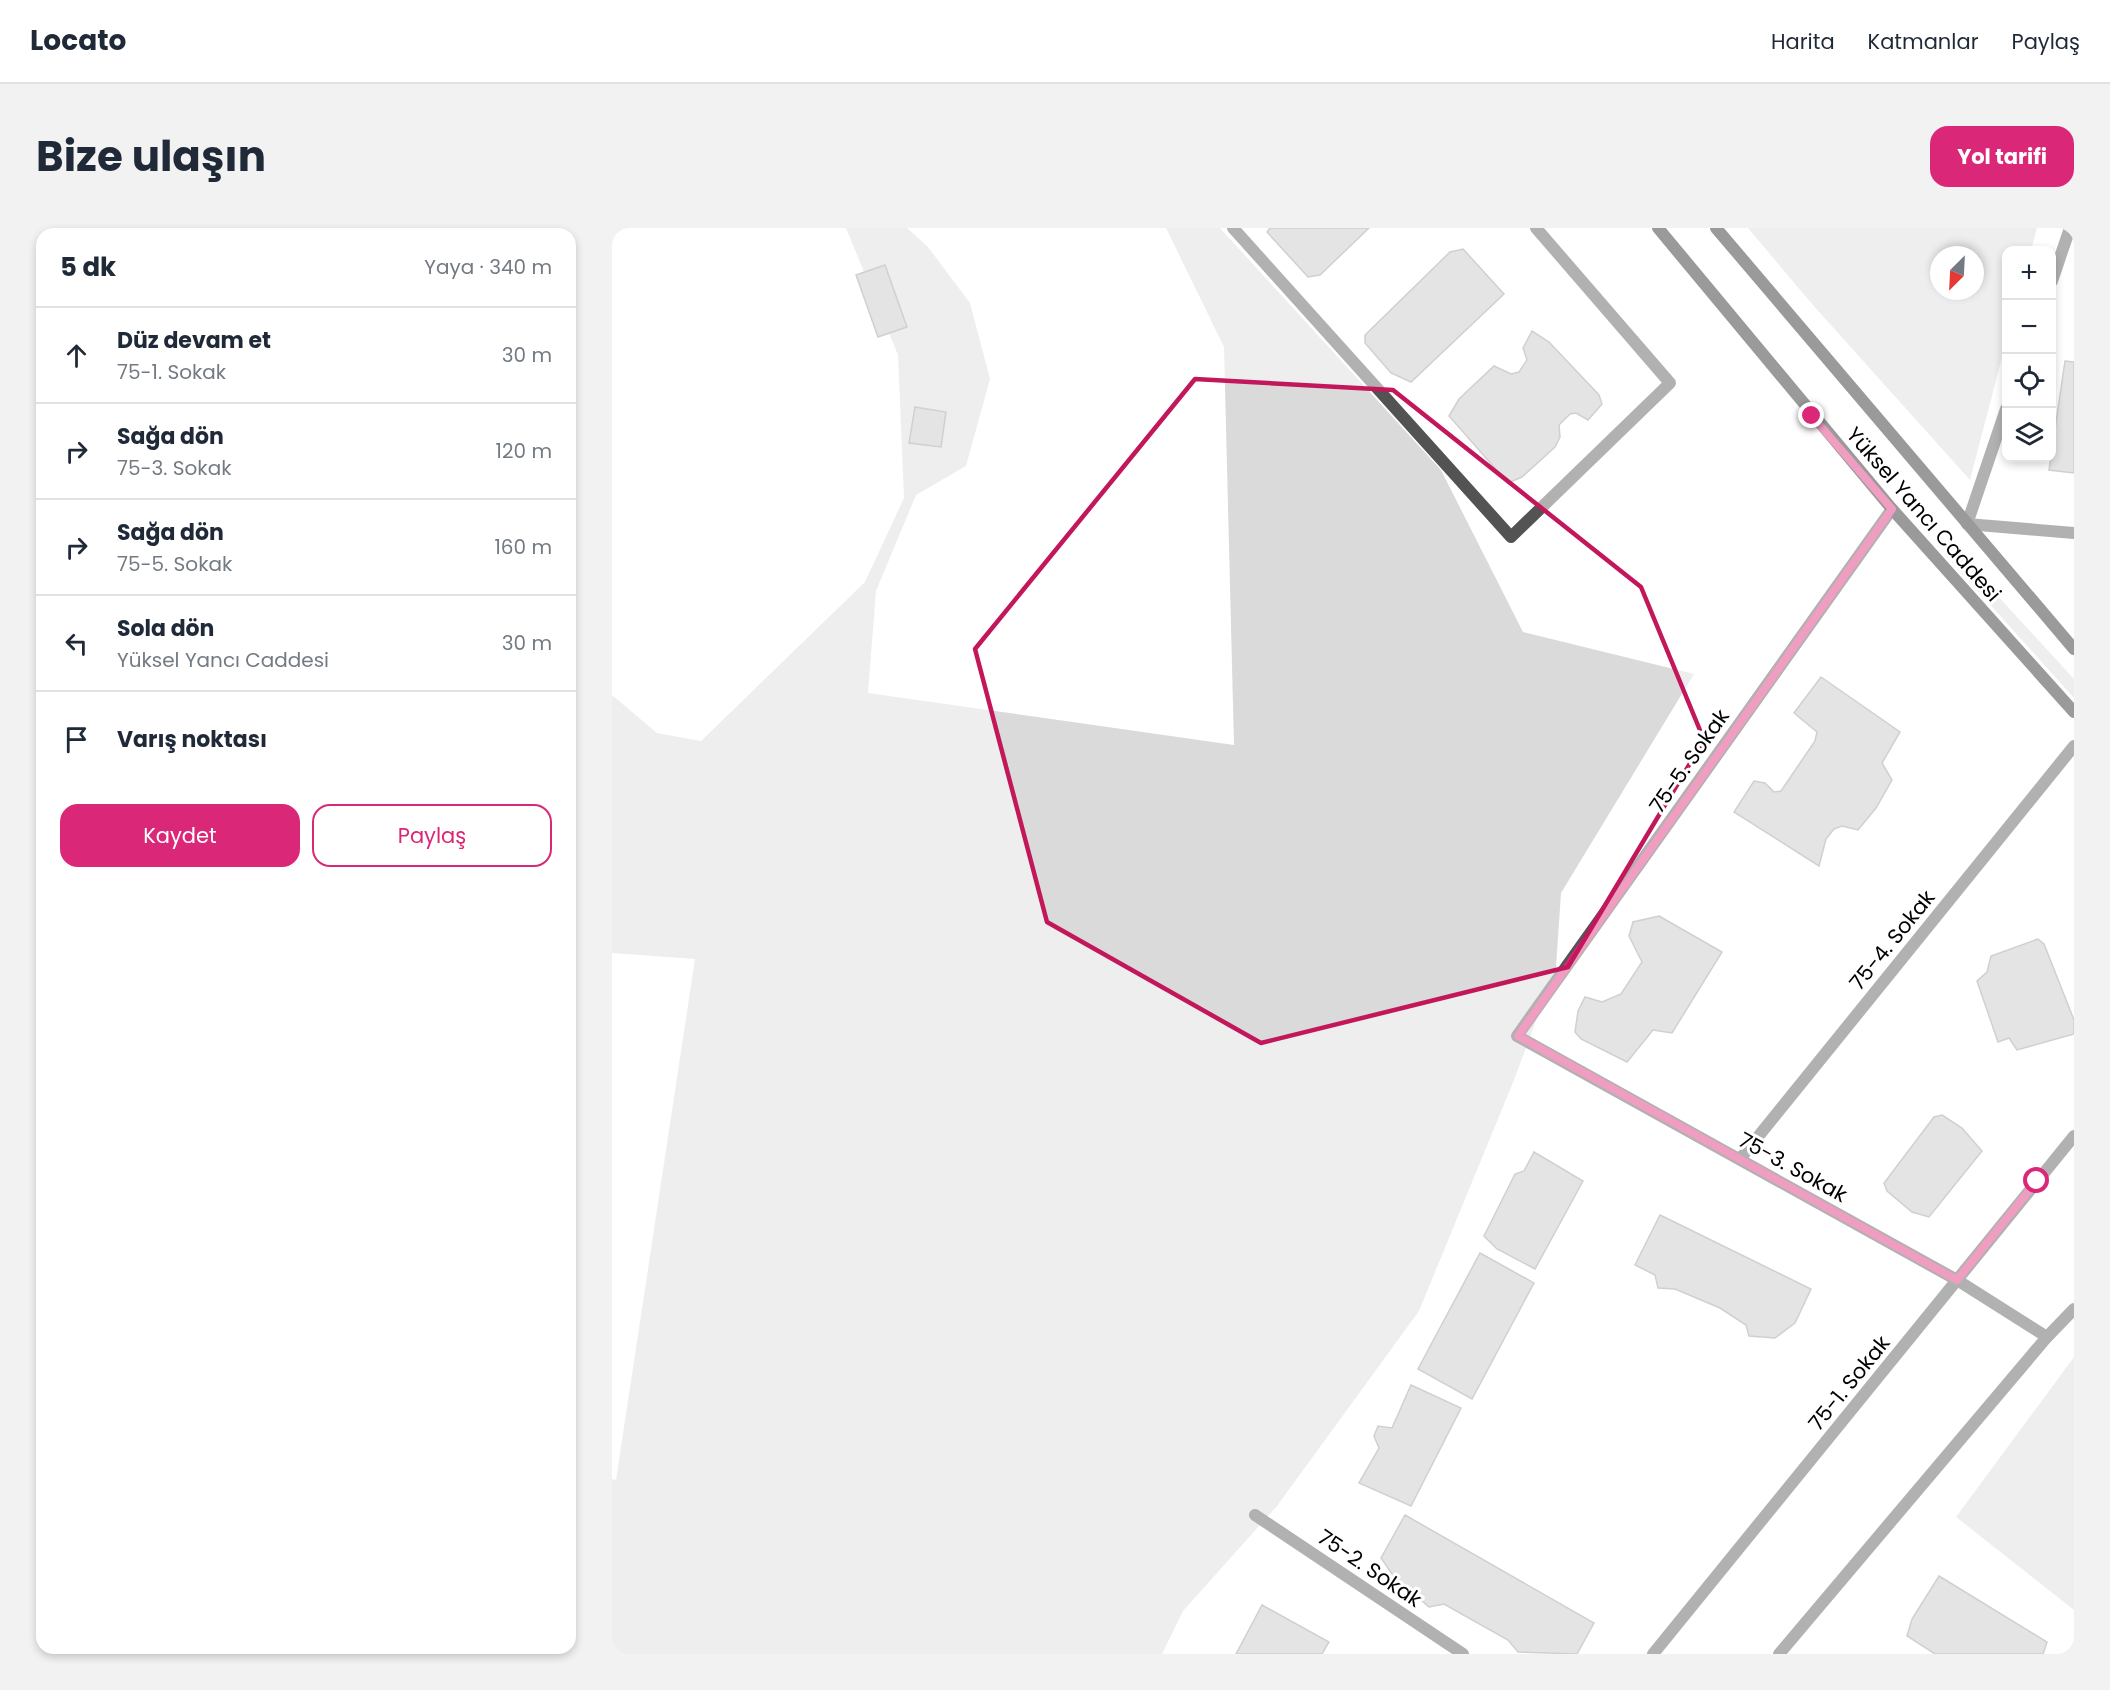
<!DOCTYPE html>
<html lang="tr">
<head>
<meta charset="utf-8">
<style>
  :root { --surface:#fff; --page:#f2f2f3; --text:#1f2937; --muted:#747a83; --line:#e0e1e3; --accent:#db2777 }
  body { margin:0; font-family:Poppins,sans-serif; background:var(--page); color:var(--text) }
  .controls { position:absolute; right:18px; top:18px; display:grid; overflow:hidden; border-radius:12px; box-shadow:0 3px 9px #0003 }
  .controls button { width:54px; height:54px; display:grid; place-items:center; padding:0; border:0; border-bottom:2px solid var(--line); background:var(--surface); color:var(--text); font:30px sans-serif }
  .compass { position:absolute; left:1318px; top:18px; width:54px; height:54px; border-radius:50%; background:var(--surface); box-shadow:0 3px 9px #0003; rotate:204deg }
  .stop { position:absolute; width:18px; height:18px; margin:-14px; border:4px solid #db2777; border-radius:50%; background:#fff }
  .stop.end { background:#db2777; border-color:#fff; box-shadow:0 2px 6px #0008 }
  .list { margin:0; padding:0; list-style:none }
  h2 { display:flex; justify-content:space-between; align-items:center; height:78px; margin:0; padding:0 24px; font-size:26px }
  h2 small { font-size:20px; font-weight:400; color:var(--muted) }
  .list li { display:grid; grid-template-columns:39px 1fr auto; gap:18px; align-items:center; box-sizing:border-box; height:96px; padding:0 24px; border-top:2px solid var(--line) }
  .list b { display:block; font-size:22px; white-space:nowrap }
  .list p { margin:0; font-size:20px; white-space:nowrap; color:var(--muted) }
  .list em { font-size:20px; font-style:normal; color:var(--muted) }
  .actions { display:flex; gap:12px; padding:18px 24px }
  .actions a { flex:1; padding:14px 0; border:2px solid var(--accent); border-radius:18px; text-align:center; font-size:21px; color:var(--accent) }
  .actions .main { background:var(--accent); color:#fff }
  .icon { flex:none; width:33px; height:33px; fill:none; stroke:currentColor; stroke-width:2; stroke-linecap:round; stroke-linejoin:round }
  .map { position:relative; flex:none; width:1462px; height:1426px; overflow:hidden; border-radius:18px }
  header { display:flex; align-items:center; gap:36px; box-sizing:border-box; height:84px; padding:0 30px; background:var(--surface); border-bottom:2px solid var(--line) }
  header strong { font-size:28px }
  nav { display:flex; gap:33px; margin-inline-start:auto; font-size:21px }
  .intro { display:flex; align-items:center; justify-content:space-between; box-sizing:border-box; height:144px; padding:0 36px }
  h1 { margin:0; font-size:42px }
  .button { padding:15px 27px; border-radius:18px; background:var(--accent); color:#fff; font-size:21px; font-weight:700 }
  main { display:flex; gap:36px; padding:0 36px }
  aside { flex:1; background:var(--surface); border-radius:18px; box-shadow:0 3px 9px #0003 }
  .map>svg:first-child { display:block }
</style>
</head>
<body>
<header>
<strong>Locato</strong>
<nav><a>Harita</a><a>Katmanlar</a><a>Paylaş</a></nav>
</header>
<div class="intro"><h1>Bize ulaşın</h1><a class="button">Yol tarifi</a></div>
<main>
<aside>
<h2>5 dk<small>Yaya · 340 m</small></h2>
<ul class="list">
<li><svg class="icon" aria-label="ahead" viewBox="0 0 24 24"><path d="M12 20V5M6 11l6-6 6 6"/></svg><div><b>Düz devam et</b><p>75-1. Sokak</p></div><em>30 m</em></li>
<li><svg class="icon" aria-label="right" viewBox="0 0 24 24"><path d="M7 20v-9h11M14 6l5 5-5 5"/></svg><div><b>Sağa dön</b><p>75-3. Sokak</p></div><em>120 m</em></li>
<li><svg class="icon" aria-label="right" viewBox="0 0 24 24"><path d="M7 20v-9h11M14 6l5 5-5 5"/></svg><div><b>Sağa dön</b><p>75-5. Sokak</p></div><em>160 m</em></li>
<li><svg class="icon" aria-label="left" viewBox="0 0 24 24"><path d="M17 20v-9H6M10 6l-5 5 5 5"/></svg><div><b>Sola dön</b><p>Yüksel Yancı Caddesi</p></div><em>30 m</em></li>
<li><svg class="icon" aria-label="arrive" viewBox="0 0 24 24"><path d="M6 21V4h12l-3 4 3 4H6"/></svg><div><b>Varış noktası</b></div></li>
</ul>
<div class="actions"><a class="main">Kaydet</a><a>Paylaş</a></div>
</aside>
<div class="map">
<svg width="1462" height="1426" viewBox="0 0 1462 1426">
  <rect width="100%" height="100%" fill="#fff"/>
  <!-- green -->
  <g fill="#dadada" fill-rule="evenodd">
    <path d="M234,0H295L316,19L358,75L378,151L354,238L304,267L264,363L256,465L622,517L612,119L554,0H608L829,242L911,404L1082,446L949,665L944,739L902,852L807,1083L665,1278L571,1383L550,1426H0V1251L4,1252L83,731L0,725V467L45,505L89,513L253,354L292,270L286,127Z"/>
    <path d="M1136,0H1425L1419,22H1394V114L1358,252L1200,76ZM1327,27H1363V63H1327Z"/>
    <path d="M1348,327L1462,451V470L1339,333Z"/>
    <path d="M1462,1129V1382L1344,1289Z"/>
  </g>
  <!-- building -->
  <g fill="#c3c3c3" stroke="#979797" stroke-width="1.5">
    <path d="M658,0H757L708,47L696,49L655,4Z"/>
    <path d="M851,21L892,66L799,154L779,145L753,115V107L838,24Z"/>
    <path d="M273,37L295,99L266,109L244,47Z"/>
    <path d="M920,103L937,114L987,167L990,176L976,192L964,185L958,186L947,197L948,209L943,219L910,249L896,255L837,188L847,171L882,138L899,146L907,144L915,132L911,120Z"/>
    <path d="M1453,133L1462,134V245L1437,242Z"/>
    <path d="M303,179L334,184L329,219L297,215Z"/>
    <path d="M1209,449L1288,504L1270,535L1280,552L1264,580L1246,602L1230,598L1222,601L1214,611L1207,638L1122,584L1142,553L1153,555L1162,564L1169,563L1203,513L1205,504L1182,485Z"/>
    <path d="M1047,688L1110,724L1060,805L1041,802L1015,834L969,811L963,804L966,783L973,769L990,774L1009,766L1030,734L1017,708L1021,694Z"/>
    <path d="M1426,711L1432,716L1462,792V806L1405,822L1397,810L1386,814L1365,753L1375,744L1379,728Z"/>
    <path d="M1330,887L1350,900L1370,923L1317,989L1300,984L1275,963L1272,955L1322,889Z"/>
    <path d="M922,924L971,953L923,1041L885,1021L872,1008L903,946L912,943Z"/>
    <path d="M1048,987L1199,1061L1183,1095L1163,1110L1137,1108L1134,1097L1108,1080L1063,1061L1046,1060L1043,1047L1023,1037Z"/>
    <path d="M868,1025L922,1055L860,1171L806,1141Z"/>
    <path d="M799,1157L849,1180L799,1278L747,1255L767,1220L762,1208L766,1198L780,1200Z"/>
    <path d="M793,1287L982,1395L965,1426L906,1424L896,1412L832,1376L817,1379L782,1349L769,1330Z"/>
    <path d="M1327,1348L1435,1414L1431,1426H1323L1295,1408L1300,1391Z"/>
    <path d="M650,1377L717,1414L710,1426H624Z"/>
  </g>
  <g fill="none" stroke-linecap="round" stroke-linejoin="round">
    <!-- minor -->
    <g stroke="#535353" stroke-width="12">
      <path d="M621,0L899,309L1058,155L924,0"/>
      <path d="M1440,53L1458,0"/>
      <path d="M1394,181L1355,296L1462,305"/>
      <path d="M1280,281L905,808L1345,1052L1435,1109"/>
      <path d="M1128,931L1462,518"/>
      <path d="M643,1287L851,1426"/>
      <path d="M1041,1426L1462,908"/>
      <path d="M1167,1426L1435,1109L1462,1081"/>
    </g>
    <!-- secondary -->
    <g stroke="#202020" stroke-width="12">
      <path d="M1046,0L1280,281L1462,484"/>
      <path d="M1104,0L1462,421"/>
    </g>
  </g>
  <g fill="none" stroke-linecap="round" stroke-linejoin="round">
    <!-- route -->
    <path stroke="#db2777" stroke-width="8" d="M1200,188L1280,281L906,808L1345,1052L1425,953"/>
  </g>
  <!-- marked area -->
  <path d="M0 0H1462V1426H0ZM583,151L781,162L1029,359L1092,512L956,739L649,815L435,694L363,421Z" fill="#fff" fill-opacity=".55" fill-rule="evenodd"/>
  <path fill="none" stroke="#c2185b" stroke-width="4.5" stroke-linejoin="round" d="M583,151L781,162L1029,359L1092,512L956,739L649,815L435,694L363,421Z"/>
  <g text-anchor="middle" dominant-baseline="central" stroke-width="6" stroke-linejoin="round" paint-order="stroke">
    <!-- street labels -->
    <g font-size="21" fill="#000" stroke="#fff">
      <text transform="translate(1312 286) rotate(49)">Yüksel Yancı Caddesi</text>
      <text transform="translate(1077 533) rotate(-55)">75-5. Sokak</text>
      <text transform="translate(1280 712) rotate(-51)">75-4. Sokak</text>
      <text transform="translate(1181 939) rotate(29)">75-3. Sokak</text>
      <text transform="translate(1237 1155) rotate(-51)">75-1. Sokak</text>
      <text transform="translate(758 1340) rotate(34)">75-2. Sokak</text>
    </g>
  </g>
</svg>
<div class="controls">
<button>+</button>
<button>−</button>
<button><svg class="icon" aria-label="locate" viewBox="0 0 24 24"><circle cx="12" cy="12" r="6"/><path d="M12 2v4M12 18v4M2 12h4M18 12h4"/></svg></button>
<button><svg class="icon" aria-label="layers" viewBox="0 0 24 24"><path d="M12 4l9 5-9 5-9-5zM3 14l9 5 9-5"/></svg></button>
</div>
<svg class="compass" viewBox="-18 -18 36 36"><path d="M0-13l5 13h-10z" fill="#e53935"/><path d="M0 13l5-13h-10z" fill="#747a83"/></svg>
<div class="stop" style="left:1425px;top:953px"></div>
<div class="stop end" style="left:1200px;top:188px"></div>
</div>
</main>
</body>
</html>
